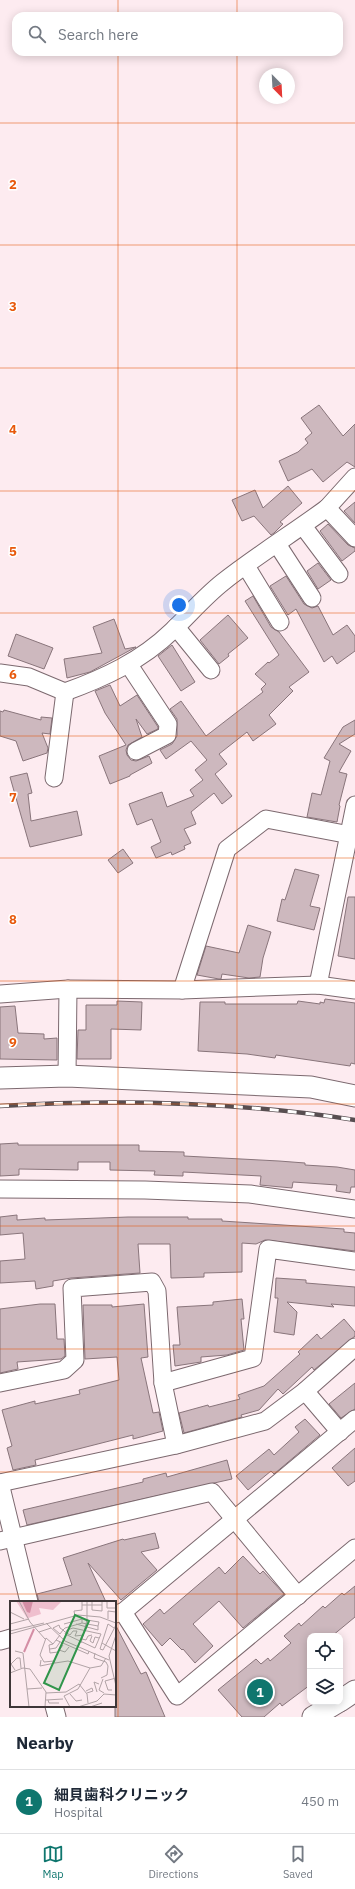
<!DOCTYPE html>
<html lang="en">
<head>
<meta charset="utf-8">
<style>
  :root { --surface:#fff; --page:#f6f6f7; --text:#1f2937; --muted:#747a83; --line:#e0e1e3; --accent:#0f766e }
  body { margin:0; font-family:"IBM Plex Sans","Noto Sans JP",sans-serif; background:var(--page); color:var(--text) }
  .controls { position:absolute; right:12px; bottom:12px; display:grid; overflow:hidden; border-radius:8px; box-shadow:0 2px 10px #0003 }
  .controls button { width:36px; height:36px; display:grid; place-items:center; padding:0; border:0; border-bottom:1px solid var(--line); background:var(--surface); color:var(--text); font:20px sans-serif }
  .compass { position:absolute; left:259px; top:68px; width:36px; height:36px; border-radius:50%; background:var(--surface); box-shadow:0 2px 10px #0003; rotate:156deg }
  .you { position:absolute; left:179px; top:605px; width:14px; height:14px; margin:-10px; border:3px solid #fff; border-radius:50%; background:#1a73e8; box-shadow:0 0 0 6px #1a73e833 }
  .badge { display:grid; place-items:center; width:26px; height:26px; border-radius:50%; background:var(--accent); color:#fff; font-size:13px; font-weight:700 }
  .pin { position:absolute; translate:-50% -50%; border:2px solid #fff; box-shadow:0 1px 4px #0006 }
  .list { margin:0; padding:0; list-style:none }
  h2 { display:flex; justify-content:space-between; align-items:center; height:52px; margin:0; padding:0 16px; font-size:17px }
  h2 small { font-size:13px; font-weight:400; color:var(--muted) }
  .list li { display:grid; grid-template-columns:26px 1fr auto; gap:12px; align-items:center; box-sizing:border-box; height:64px; padding:0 16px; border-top:1px solid var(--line) }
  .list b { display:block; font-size:15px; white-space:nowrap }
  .list p { margin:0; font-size:13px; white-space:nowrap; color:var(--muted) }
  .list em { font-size:13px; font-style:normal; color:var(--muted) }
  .icon { flex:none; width:22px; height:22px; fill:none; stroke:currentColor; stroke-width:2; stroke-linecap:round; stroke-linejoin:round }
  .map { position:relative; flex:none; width:355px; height:1717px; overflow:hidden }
  .search { position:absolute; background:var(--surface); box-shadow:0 2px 10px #0003; left:12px; right:12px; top:12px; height:44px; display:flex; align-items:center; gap:10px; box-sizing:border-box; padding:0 14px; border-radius:12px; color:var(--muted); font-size:15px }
  .sheet { height:116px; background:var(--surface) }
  nav { display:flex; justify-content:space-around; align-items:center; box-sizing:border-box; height:56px; border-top:1px solid var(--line); background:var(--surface); font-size:11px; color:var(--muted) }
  nav a { display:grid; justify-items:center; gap:2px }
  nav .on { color:var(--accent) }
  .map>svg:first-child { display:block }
</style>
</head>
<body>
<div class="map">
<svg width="355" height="1717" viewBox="0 0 355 1717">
  <rect width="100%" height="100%" fill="#fdebf0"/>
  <!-- building -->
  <g fill="#cdb8be" stroke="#89757b">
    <path d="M319,405L343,436L355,424V467L347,462L323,482L312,469L288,481L279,461L298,452L308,443L305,439L312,433L301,418Z"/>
    <path d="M288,486L302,503L280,522L283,524L274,533L271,535L254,516L242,521L232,500L255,490L263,508Z"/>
    <path d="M355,502V523L344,511Z"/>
    <path d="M328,524L348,545L355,548V551L342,561L320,531Z"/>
    <path d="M318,563L331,580L318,589L307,571Z"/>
    <path d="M286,576L304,604L312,608L318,606L333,635L347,625L355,636V651L337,664L332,656L324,662L296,609L288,615L270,586Z"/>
    <path d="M253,596L271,627L279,632L309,672L289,687L293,691L269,715L276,724L253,741L247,732L219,754L227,764L215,774L232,796L222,804L214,793L191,812L196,824L184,829L191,843L184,846L185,849L172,855L171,852L156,858L151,847L161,842L152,819L137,825L129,804L162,792L167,807L194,796L190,790L203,780L195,770L207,760L191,741L166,759L160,750L172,744L177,736V719L170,709L181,701L206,736L263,692L261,689L266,684L255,674L268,662L269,663L279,655L245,601Z"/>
    <path d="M228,615L248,638L228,654L229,656L219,664L200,640Z"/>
    <path d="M114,619L125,649L136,647L90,672L67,678L64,659L102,653L93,627Z"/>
    <path d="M16,634L53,648L44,669L8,656Z"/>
    <path d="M172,645L195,682L181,691L158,656Z"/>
    <path d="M110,685L120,706L137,695L158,727V729L147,734L136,719L142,737L128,745L126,750L127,755L131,760L136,761L149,756L152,763L130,775V776L110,784L99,756L126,745L105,713L95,691Z"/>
    <path d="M4,710L41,720V717L52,718L50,734L42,733L48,748L47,753L23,761L16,741L0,736V711L3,712Z"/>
    <path d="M355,720V734L339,744L351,751L339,772L347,774L339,805L340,806L337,822L307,817L312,793L321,795L330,761L324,758L343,727Z"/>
    <path d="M27,773L32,793L28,794L31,821L77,811L82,835L30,847L10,777Z"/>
    <path d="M123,849L133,863L118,873L108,860Z"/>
    <path d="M295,869L319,875L310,906L320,908L314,930L277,921L282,899L285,900Z"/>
    <path d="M348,897H355V959L338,956Z"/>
    <path d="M248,925L271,932L263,958L260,977L249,978L222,974L221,979H219L197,975L206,946L239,953Z"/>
    <path d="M325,999L355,1003V1064L351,1063L350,1066L276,1055L275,1058L247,1054L198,1051L200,1002H225V1004H297L298,1001L320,1004V1002L324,1003Z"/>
    <path d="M117,1001L142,1002L141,1030L111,1029V1059H77L78,1030H86V1005H117Z"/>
    <path d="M15,1006L18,1033L44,1034V1039L57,1038V1060L0,1059V1007Z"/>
    <path d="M18,1143V1145H139V1151L184,1152V1156L279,1161L305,1163V1165L337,1167L355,1170V1187H351L350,1193L336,1191L337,1185L293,1182L292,1188L260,1185L261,1176L183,1172V1176L154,1175L155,1171L110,1170V1162H78V1170L19,1169V1175L0,1176V1144Z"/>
    <path d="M17,1215V1220L45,1218V1220L128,1217H188V1219H222V1221L344,1229V1232L355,1233V1251L265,1240L256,1244L242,1243V1272L204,1273V1277L171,1278L170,1244H138L140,1273L71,1278L53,1281V1286L36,1289L35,1281L0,1283V1261L25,1259L23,1233L0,1235V1217Z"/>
    <path d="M276,1278L306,1280V1283L355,1287V1306L331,1304L334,1307L287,1302L297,1312L294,1335L274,1332L278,1298H275Z"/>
    <path d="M242,1299L244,1319H241L244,1350L227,1355L201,1357V1362L175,1366L173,1345H180L177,1307L213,1305V1302Z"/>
    <path d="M40,1304H55L57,1339H64L65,1356L61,1359L17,1362L18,1369L0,1373V1309Z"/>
    <path d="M144,1304L148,1357L141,1358L153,1413L159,1412L163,1431L133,1439V1435L35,1460L36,1465L13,1470L7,1448L12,1446L2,1410L35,1401V1404L80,1394L79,1390L119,1380L117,1357L85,1359L83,1305H112V1307Z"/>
    <path d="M344,1319L355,1332V1336L314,1370L312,1367L283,1394L278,1389L259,1410L241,1415L242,1417L184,1433L179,1413L208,1405L209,1407L240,1399L238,1395L264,1386L300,1354L298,1352L317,1334L321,1339Z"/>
    <path d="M355,1383V1409L341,1418L329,1404Z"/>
    <path d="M305,1419L320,1435L274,1474L271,1471L248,1490L236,1476L269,1449L274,1455L299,1432L295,1427Z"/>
    <path d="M355,1448V1481L348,1486L332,1468Z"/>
    <path d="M227,1460L232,1479L27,1525L23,1510L143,1482V1479L166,1473L167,1477Z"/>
    <path d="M155,1533L159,1548L141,1552L157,1570L121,1600L88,1563L106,1602H39L37,1594L72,1585L63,1558L123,1539L124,1540Z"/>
    <path d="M243,1556L260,1574L263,1571L284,1594L243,1628L219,1601L193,1624L213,1646L195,1663L183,1649L182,1650L170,1638L162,1646L143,1624L160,1609L164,1614L219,1567L225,1574Z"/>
    <path d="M355,1586V1617L332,1636H310V1685L282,1706L280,1703L264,1717H242L218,1690L256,1659L261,1664L268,1658L270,1661L291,1643L284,1636L299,1623L301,1626L323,1606L325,1608L342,1593L344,1595Z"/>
    <path d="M115,1624L141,1674L146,1672L165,1717H115Z"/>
  </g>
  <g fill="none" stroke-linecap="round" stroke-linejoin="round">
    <!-- minor casing -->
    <g stroke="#7c696f" stroke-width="19">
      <g id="minor">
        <path d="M355,477L327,508L355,538"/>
        <path d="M303,526L339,574"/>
        <path d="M277,544L312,598"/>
        <path d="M246,566L280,622"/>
        <path d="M176,627L211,670"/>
        <path d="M129,665L168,724L167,735L136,751"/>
        <path d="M0,673L29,677L65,692C104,678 141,661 172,631C189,615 204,597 223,582C256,556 293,533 327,508"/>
        <path d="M54,778L65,692"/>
        <path d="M318,985L355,805"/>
        <path d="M182,990L227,849L266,819L350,835"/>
        <path d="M0,994L68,989L182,990L318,985L355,990"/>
        <path d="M67,1076L68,989"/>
        <path d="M0,1189L145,1190L250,1194L355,1209"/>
        <path d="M0,1383L64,1370L75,1360L72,1288L152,1282L157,1291L163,1383L176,1445"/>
        <path d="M163,1383L253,1358L268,1249L355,1261"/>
        <path d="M305,1391L340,1432"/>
        <path d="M0,1483L176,1445L265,1421L305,1391L355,1347"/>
        <path d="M0,1483L29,1602"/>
        <path d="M0,1541L212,1492L298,1596"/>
        <path d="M123,1612L355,1419"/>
        <path d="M115,1614L123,1612L177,1696L355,1548"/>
        <path d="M0,1641L11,1638"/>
        <path d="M54,1706L57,1717"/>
      </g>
    </g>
    <!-- tertiary casing -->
    <g stroke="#7c696f" stroke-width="23">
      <g id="tertiary">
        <path d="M0,1078L67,1076L311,1087L355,1096"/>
        <path d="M340,1701L355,1691"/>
        <path d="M313,1717L338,1702"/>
      </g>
    </g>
    <!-- minor -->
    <use href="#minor" stroke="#fff" stroke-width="17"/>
    <!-- tertiary -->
    <use href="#tertiary" stroke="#fff" stroke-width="21"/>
    <!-- rail casing -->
    <g stroke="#584e51" stroke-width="4.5">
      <path id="rail" d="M0,1106C118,1099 238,1102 355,1120"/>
    </g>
    <!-- rail -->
    <use href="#rail" stroke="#fff" stroke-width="3" stroke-dasharray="9" stroke-linecap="butt"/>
  </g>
  <!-- grid -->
  <path fill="none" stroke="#e8590c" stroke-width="1" stroke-opacity="0.55" d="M118,0V16M237,0V16M118,52V1717M237,52V1717M0,123H355M0,245H355M0,368H355M0,491H355M0,613H355M0,736H355M0,858H355M0,981H355M0,1104H355M0,1226H355M0,1349H355M0,1472H355M0,1594H355"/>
  <!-- overview -->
  <g transform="translate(10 1601)">
    <rect width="106" height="106" fill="#fdebf0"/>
    <path d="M6,0H52L43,9L29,7L31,13L12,19L17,17Z" fill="#efbfce"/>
    <path d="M12,0H23L20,12L17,11Z" fill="#d48ea5"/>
    <path fill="none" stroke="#d48ea5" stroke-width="2" d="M14,51L24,28"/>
    <path fill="none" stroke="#b1a3a6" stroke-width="1" d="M9,0L20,21L35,38M82,0V9L92,10V0M97,0V7H106M72,4H92M0,11L14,18M65,15L64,10L72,9V0M98,18V10L106,11M36,22L55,40L99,59M0,23L19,18M54,23L72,18V22L88,25L89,21L77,19M66,23L88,29V25M63,27L91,33L85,47L55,33L57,29ZM104,27L98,23L90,48L93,49L106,24M0,30L34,22M67,30H63L60,34L55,31L53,29L50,27L49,24L43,27L50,33L53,29L55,27L72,22M67,30L65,35L74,34M29,31L41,27M0,33L68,14L90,16L106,22M50,34L43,43L39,44L40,52L48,51L53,44M106,34L99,55L106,85M82,35L80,40L83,42L85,36L89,37M72,38L76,39L78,35L82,34M46,39L78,53L79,50M71,42L77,19V0M92,42L106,50M40,48L46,47L50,41M49,49L55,51L59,46M5,50L13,52L19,106M85,52L84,57L96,61L98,65L97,74L91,77M31,59L30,65L45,62L44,60L34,61L30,54L36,37L43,43M45,62L58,60L80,67M5,69L1,63L7,57H10L11,67M0,72L13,67L20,68L36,91L35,106M93,78L89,89L94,92M17,88L32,87M102,89H98L95,80L106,77M76,90L82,87L83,90L77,92M87,91L84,81L89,83M36,92L56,91L69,83L77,93L78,102M60,93L66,100L72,99M36,99L53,98M38,99L39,102H49M60,106L54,95L68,88L80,67L91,65L96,57M68,106L87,100L94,93L106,94M80,106L92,102"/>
    <path fill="#30954b" fill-opacity="0.15" stroke="#30954b" stroke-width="2" d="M65,14L79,20L49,89L34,82Z"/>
    <rect width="106" height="106" fill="none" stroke="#3e3638" stroke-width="2"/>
  </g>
  <g font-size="13" text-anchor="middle" font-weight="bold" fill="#e8590c" stroke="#fff" stroke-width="3" stroke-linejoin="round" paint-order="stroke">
    <text x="13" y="189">2</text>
    <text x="13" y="311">3</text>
    <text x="13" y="434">4</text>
    <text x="13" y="556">5</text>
    <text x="13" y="679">6</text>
    <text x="13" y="802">7</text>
    <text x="13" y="924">8</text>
    <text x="13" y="1047">9</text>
  </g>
</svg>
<div class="controls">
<button><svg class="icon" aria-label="locate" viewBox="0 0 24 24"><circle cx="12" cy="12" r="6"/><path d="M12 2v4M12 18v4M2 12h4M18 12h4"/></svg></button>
<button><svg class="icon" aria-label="layers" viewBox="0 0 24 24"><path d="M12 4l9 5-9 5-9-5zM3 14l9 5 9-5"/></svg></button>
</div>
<svg class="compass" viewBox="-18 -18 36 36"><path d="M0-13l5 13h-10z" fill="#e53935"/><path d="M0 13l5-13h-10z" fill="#747a83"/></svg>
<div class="you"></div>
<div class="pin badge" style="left:260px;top:1692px">1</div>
<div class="search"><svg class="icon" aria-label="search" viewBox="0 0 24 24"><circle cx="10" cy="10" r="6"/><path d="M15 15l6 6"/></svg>Search here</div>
</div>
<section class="sheet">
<h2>Nearby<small></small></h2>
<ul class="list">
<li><span class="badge">1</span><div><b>細貝歯科クリニック</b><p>Hospital</p></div><em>450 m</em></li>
</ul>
</section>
<nav>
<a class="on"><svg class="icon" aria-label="map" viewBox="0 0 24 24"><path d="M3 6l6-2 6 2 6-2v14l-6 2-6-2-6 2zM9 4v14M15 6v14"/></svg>Map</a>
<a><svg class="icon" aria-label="directions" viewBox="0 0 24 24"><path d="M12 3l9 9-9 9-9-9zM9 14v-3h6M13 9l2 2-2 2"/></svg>Directions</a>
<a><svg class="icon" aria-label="saved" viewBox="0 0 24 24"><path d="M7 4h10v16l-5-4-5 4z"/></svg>Saved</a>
</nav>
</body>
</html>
